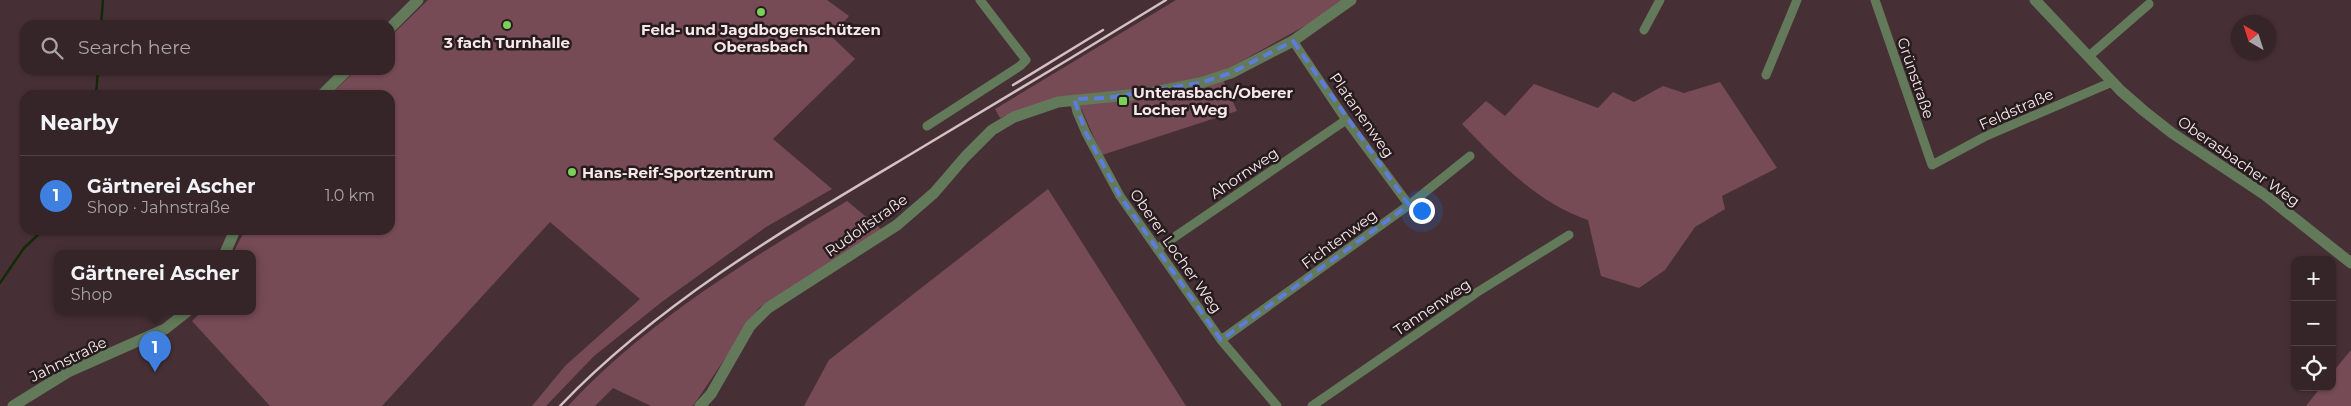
<!DOCTYPE html>
<html lang="en">
<head>
<meta charset="utf-8">
<style>
  :root { --surface:#352428; --page:#3d2c30; --text:#f1f3f6; --muted:#aaa4a8; --line:#4f4145; --accent:#79d157 }
  body { margin:0; font-family:Montserrat,sans-serif; background:var(--page); color:var(--text) }
  .controls { position:absolute; right:15px; bottom:15px; display:grid; overflow:hidden; border-radius:10px; box-shadow:0 1px 4px #0004 }
  .controls button { width:45px; height:45px; display:grid; place-items:center; padding:0; border:0; border-bottom:1px solid var(--line); background:var(--surface); color:var(--text); font:25px sans-serif }
  .compass { position:absolute; left:2231px; top:15px; width:45px; height:45px; border-radius:50%; background:var(--surface); box-shadow:0 1px 4px #0004; rotate:321deg }
  .you { position:absolute; left:1421px; top:210px; width:18px; height:18px; margin:-12px; border:4px solid #fff; border-radius:50%; background:#1a73e8; box-shadow:0 0 0 8px #1a73e833 }
  .badge { display:grid; place-items:center; width:32px; height:32px; border-radius:50%; background:var(--accent); color:#fff; font-size:16px; font-weight:700 }
  .pin { position:absolute; translate:-50% -41px; filter:drop-shadow(0 1px 2px #0008) }
  .pin::after { content:''; position:absolute; top:26px; width:18px; height:15px; background:inherit; clip-path:polygon(0 0,100% 0,50% 100%) }
  .popup { position:absolute; left:54px; top:250px; width:202px; height:65px; box-sizing:border-box; display:grid; place-content:center; border-radius:10px; background:var(--surface); filter:drop-shadow(0 1px 4px #0005); font-size:16px; white-space:nowrap; color:var(--muted) }
  .popup b { font-size:19px; color:var(--text) }
  .popup::after { content:''; position:absolute; left:50%; top:100%; margin-left:-10px; border:10px solid transparent; border-top-color:var(--surface) }
  .list { margin:0; padding:0; list-style:none }
  h2 { display:flex; justify-content:space-between; align-items:center; height:65px; margin:0; padding:0 20px; font-size:21px }
  h2 small { font-size:16px; font-weight:400; color:var(--muted) }
  .list li { display:grid; grid-template-columns:32px 1fr auto; gap:15px; align-items:center; box-sizing:border-box; height:80px; padding:0 20px; border-top:1px solid var(--line) }
  .list b { display:block; font-size:19px; white-space:nowrap }
  .list p { margin:0; font-size:16px; white-space:nowrap; color:var(--muted) }
  .list em { font-size:16px; font-style:normal; color:var(--muted) }
  .icon { flex:none; width:28px; height:28px; fill:none; stroke:currentColor; stroke-width:2; stroke-linecap:round; stroke-linejoin:round }
  .map { position:relative; flex:none; width:2351px; height:406px; overflow:hidden }
  .search { position:absolute; background:var(--surface); box-shadow:0 1px 4px #0004; left:20px; top:20px; width:375px; height:55px; display:flex; align-items:center; gap:12px; box-sizing:border-box; padding:0 18px; border-radius:15px; color:var(--muted); font-size:19px }
  .panel { position:absolute; background:var(--surface); box-shadow:0 1px 4px #0004; left:20px; top:90px; width:375px; height:145px; border-radius:15px }
  .map>svg:first-child { display:block }
</style>
</head>
<body>
<div class="map">
<svg width="2351" height="406" viewBox="0 0 2351 406">
  <rect width="100%" height="100%" fill="#473035"/>
  <!-- green -->
  <g fill="#774b55">
    <path d="M428,0H827L849,16L831,36L855,59L773,139L832,189L766,227L663,301L594,356L546,406H532L565,366L640,299L550,222L382,406H270L192,321L202,311H252V253H233L245,230H390V95H330L356,70H390V37Z"/>
    <path d="M1176,0H1347L1321,17L1220,73L1237,111L1102,155L1076,97H1057L1000,118L995,109Z"/>
    <path d="M1720,82L1777,168L1722,196L1725,209L1695,227L1665,270L1639,288L1601,276L1588,220C1537,203 1498,161 1462,124L1486,101L1505,116L1534,84L1598,108L1613,92L1634,102L1663,86L1684,93Z"/>
    <path d="M1048,189L1186,406H804L829,360Z"/>
    <path d="M847,201L882,230L759,308L693,406H651L613,388L595,406H568C647,321 748,260 847,201Z"/>
    <path d="M2351,350V406H2306L2321,387H2332V373Z"/>
  </g>
  <g fill="none" stroke-linecap="round" stroke-linejoin="round">
    <!-- stream -->
    <g stroke="#132a09" stroke-width="2.5">
      <path d="M101,25L103,0"/>
      <path d="M96,95L98,70"/>
      <path d="M0,283L24,248L43,230"/>
    </g>
    <!-- minor -->
    <g stroke="#627a5a" stroke-width="9">
      <path d="M1875,0L1932,165L1986,136L2112,82"/>
      <path d="M1644,30L1660,0"/>
      <path d="M1293,41L1346,120L1409,205"/>
      <path d="M2088,57L2149,4"/>
      <path d="M1766,75L1797,0"/>
      <path d="M1074,99L1077,112L1086,133L1120,196L1221,340L1277,406"/>
      <path d="M927,126L1020,66L1026,60L980,0"/>
      <path d="M1157,249L1346,120"/>
      <path d="M1221,340L1409,205L1470,156"/>
      <path d="M1312,406L1476,293L1569,235"/>
    </g>
    <!-- tertiary -->
    <g stroke="#627a5a" stroke-width="11">
      <path d="M2035,0L2121,91L2144,111L2172,133L2265,195L2351,263"/>
      <path d="M390,28L418,0"/>
      <path d="M322,95L347,70"/>
      <path d="M225,253L235,230"/>
      <path d="M13,406L68,372L165,329L188,311"/>
      <path d="M700,406L711,394L750,326L768,308L897,225L934,193L965,157L992,130L1014,117L1058,102L1149,93L1200,83L1231,73L1293,41L1351,0"/>
    </g>
    <!-- rail -->
    <g stroke="#d3c1c4" stroke-width="2.5">
      <path d="M1013,85L1103,30"/>
      <path d="M560,406C658,304 780,232 901,160C990,107 1078,54 1166,0"/>
    </g>
  </g>
  <!-- marked area -->
  <path fill="none" stroke="#5e7cdd" stroke-width="4" stroke-dasharray="10 6" stroke-linejoin="round" d="M1293,41L1409,205L1221,340L1120,196L1086,133L1074,99L1107,98L1200,83L1231,73Z"/>
  <!-- markers -->
  <g fill="#79d157" stroke="#261b1e" stroke-width="2">
    <circle cx="761" cy="12" r="5"/>
    <circle cx="507" cy="25" r="5"/>
    <rect x="1118" y="96" width="10" height="10" rx="2.5"/>
    <circle cx="572" cy="172" r="5"/>
  </g>
  <g text-anchor="middle" dominant-baseline="central" stroke-width="5" stroke-linejoin="round" paint-order="stroke">
    <!-- poi labels -->
    <g font-size="15" font-weight="bold" fill="#f7e7ea" stroke="#261b1e">
      <text x="761" y="29">Feld- und Jagdbogenschützen<tspan x="761" dy="17">Oberasbach</tspan></text>
      <text x="507" y="42">3 fach Turnhalle</text>
      <text x="1133" y="92" text-anchor="start">Unterasbach/Oberer<tspan x="1133" dy="17">Locher Weg</tspan></text>
      <text x="582" y="172" text-anchor="start">Hans-Reif-Sportzentrum</text>
    </g>
    <!-- street labels -->
    <g font-size="15" fill="#f7e7ea" stroke="#261b1e">
      <text transform="translate(1916 78) rotate(71)">Grünstraße</text>
      <text transform="translate(2016 109) rotate(-24)">Feldstraße</text>
      <text transform="translate(1362 115) rotate(55)">Platanenweg</text>
      <text transform="translate(2239 161) rotate(35)">Oberasbacher Weg</text>
      <text transform="translate(1244 173) rotate(-34)">Ahornweg</text>
      <text transform="translate(866 225) rotate(-35)">Rudolfstraße</text>
      <text transform="translate(1339 239) rotate(-36)">Fichtenweg</text>
      <text transform="translate(1176 251) rotate(55)">Oberer Locher Weg</text>
      <text transform="translate(1432 307) rotate(-34)">Tannenweg</text>
      <text transform="translate(68 359) rotate(-26)">Jahnstraße</text>
    </g>
  </g>
</svg>
<div class="controls">
<button>+</button>
<button>−</button>
<button><svg class="icon" aria-label="locate" viewBox="0 0 24 24"><circle cx="12" cy="12" r="6"/><path d="M12 2v4M12 18v4M2 12h4M18 12h4"/></svg></button>
</div>
<svg class="compass" viewBox="-18 -18 36 36"><path d="M0-13l5 13h-10z" fill="#e53935"/><path d="M0 13l5-13h-10z" fill="#aaa4a8"/></svg>
<div class="you"></div>
<div class="pin badge" style="left:155px;top:372px;background:#3f7fe0">1</div>
<div class="popup"><b>Gärtnerei Ascher</b>Shop</div>
<div class="search"><svg class="icon" aria-label="search" viewBox="0 0 24 24"><circle cx="10" cy="10" r="6"/><path d="M15 15l6 6"/></svg>Search here</div>
<section class="panel">
<h2>Nearby<small></small></h2>
<ul class="list">
<li><span class="badge" style="background:#3f7fe0">1</span><div><b>Gärtnerei Ascher</b><p>Shop · Jahnstraße</p></div><em>1.0 km</em></li>
</ul>
</section>
</div>
</body>
</html>
